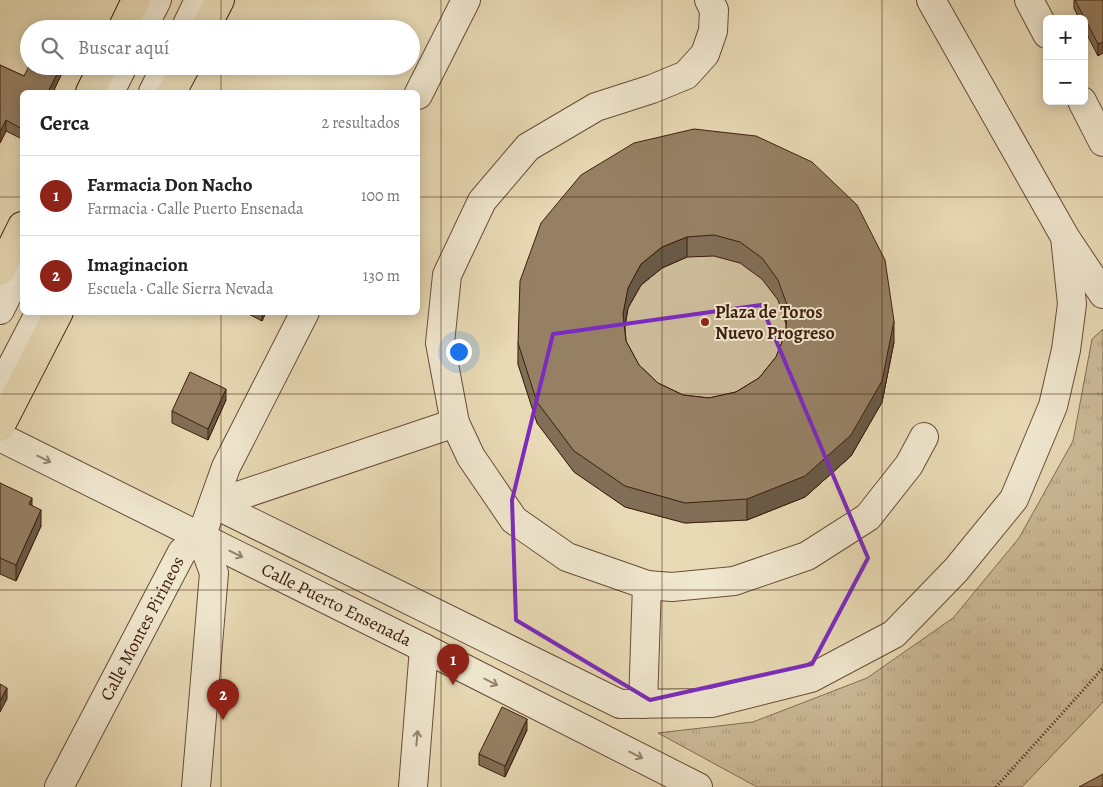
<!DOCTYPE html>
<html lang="es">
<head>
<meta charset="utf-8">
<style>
  :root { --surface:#fff; --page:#f2f2f2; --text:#222; --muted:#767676; --line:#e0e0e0; --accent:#8f2418 }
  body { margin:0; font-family:Alegreya,serif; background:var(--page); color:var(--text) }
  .controls { position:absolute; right:15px; top:15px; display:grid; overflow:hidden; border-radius:8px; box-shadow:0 2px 12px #0003 }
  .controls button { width:45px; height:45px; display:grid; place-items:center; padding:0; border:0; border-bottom:1px solid var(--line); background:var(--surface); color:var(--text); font:25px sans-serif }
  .you { position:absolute; left:458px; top:351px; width:18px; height:18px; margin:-12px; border:4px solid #fff; border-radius:50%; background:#1a73e8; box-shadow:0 0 0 8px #1a73e833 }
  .badge { display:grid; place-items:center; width:32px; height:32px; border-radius:50%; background:var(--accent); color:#fff; font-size:16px; font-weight:700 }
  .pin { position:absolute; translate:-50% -41px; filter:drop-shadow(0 1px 2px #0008) }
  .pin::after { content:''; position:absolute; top:26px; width:18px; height:15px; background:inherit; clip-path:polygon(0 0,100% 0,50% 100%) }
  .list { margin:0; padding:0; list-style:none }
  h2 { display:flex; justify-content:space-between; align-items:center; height:65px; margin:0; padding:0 20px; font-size:21px }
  h2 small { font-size:16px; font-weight:400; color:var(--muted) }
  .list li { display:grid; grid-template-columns:32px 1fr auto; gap:15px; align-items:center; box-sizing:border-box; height:80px; padding:0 20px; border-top:1px solid var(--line) }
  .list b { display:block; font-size:19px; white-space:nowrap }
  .list p { margin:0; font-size:16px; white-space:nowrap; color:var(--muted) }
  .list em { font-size:16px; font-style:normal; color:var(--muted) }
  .icon { flex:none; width:28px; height:28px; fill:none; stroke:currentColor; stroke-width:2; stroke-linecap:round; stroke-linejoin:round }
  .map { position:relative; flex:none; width:1103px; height:787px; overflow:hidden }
  .search { position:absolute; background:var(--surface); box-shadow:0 2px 12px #0003; left:20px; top:20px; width:400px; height:55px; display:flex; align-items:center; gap:12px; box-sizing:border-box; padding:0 18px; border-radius:28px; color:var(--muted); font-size:19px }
  .panel { position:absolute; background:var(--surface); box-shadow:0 2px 12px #0003; left:20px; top:90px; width:400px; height:225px; border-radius:8px }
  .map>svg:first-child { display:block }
</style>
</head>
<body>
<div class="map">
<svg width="1103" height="787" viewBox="0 0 1103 787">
  <defs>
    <pattern id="grass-tufts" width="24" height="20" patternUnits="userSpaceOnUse" patternTransform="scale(1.25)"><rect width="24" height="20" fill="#cbba98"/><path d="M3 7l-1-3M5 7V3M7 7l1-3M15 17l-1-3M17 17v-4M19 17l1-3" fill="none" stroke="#af9f82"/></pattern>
  </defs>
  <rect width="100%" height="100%" fill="#e8dab5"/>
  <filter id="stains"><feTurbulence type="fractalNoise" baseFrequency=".004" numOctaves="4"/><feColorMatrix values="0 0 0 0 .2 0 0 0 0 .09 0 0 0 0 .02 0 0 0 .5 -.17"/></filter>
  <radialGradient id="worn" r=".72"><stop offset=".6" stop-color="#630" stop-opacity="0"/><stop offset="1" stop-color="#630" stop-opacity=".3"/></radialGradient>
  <!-- grass -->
  <path fill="url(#grass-tufts)" stroke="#846c52" d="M1103,329V702L1022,787H757L658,733L753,722L867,678L953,618L1019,538L1073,441L1092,339Z"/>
  <!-- garden -->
  <path fill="#cbba98" stroke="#846c52" d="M634,163L894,342L882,402L851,456L805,497L747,520L685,523L625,507L574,472L537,423L518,364L520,302Z"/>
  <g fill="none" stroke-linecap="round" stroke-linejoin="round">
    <!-- minor casing -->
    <g stroke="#684d37" stroke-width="30">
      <g id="minor">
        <path d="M709,0L714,10L713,31L705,54L686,75L652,89L596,107L528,147L482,201L447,275L440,343L455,423L471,457L514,520L567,557L647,585L672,587L734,581L807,556L868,517L909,465L924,437"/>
        <path d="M1029,0L1047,34"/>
        <path d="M142,29L157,0"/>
        <path d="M185,29L199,0"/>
        <path d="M110,92L123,66"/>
        <path d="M153,92L166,66"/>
        <path d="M418,95L466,0"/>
        <path d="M1082,101L1103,142"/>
        <path d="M1067,240L1103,294"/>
        <path d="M0,310L22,265"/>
        <path d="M0,389L40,312"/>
        <path id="s1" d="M0,437L424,648L698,787"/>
        <path d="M214,504L620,704L712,703L811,678L894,634L956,570L1014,499L1053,406L1066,350L1072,304L1065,237L931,0"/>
        <path d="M214,504L455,423"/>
        <path d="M643,704L647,585"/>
        <path id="s2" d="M59,787L182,552L201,537L226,467L305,312"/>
        <path d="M196,787L214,573L201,537"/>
        <path d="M413,787L424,648"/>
      </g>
    </g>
    <!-- major casing -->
    <g stroke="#3e1e0d" stroke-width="30">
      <g id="major">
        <path d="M122,29L136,0"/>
        <path d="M205,29L220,0"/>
        <path d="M90,92L103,66"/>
        <path d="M172,92L186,66"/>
        <path d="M0,271L22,226"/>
        <path d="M0,427L59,312"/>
      </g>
    </g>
    <!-- path -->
    <path stroke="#3e1e0d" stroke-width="3" stroke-dasharray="1 2.5" stroke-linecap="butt" d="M996,787L1103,668"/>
    <!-- minor -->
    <use href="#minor" stroke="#f0e7cf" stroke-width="28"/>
    <!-- major -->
    <use href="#major" stroke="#e8dab5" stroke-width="28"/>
  </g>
  <!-- wall -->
  <g fill="#816e56" stroke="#3e1e0d" fill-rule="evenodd">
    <path d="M1074,0H1103L1098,56L1084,29V19H1079L1074,8Z"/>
    <path d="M0,65L24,76L65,66L53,92H22V139L6,131L0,143Z"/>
    <path d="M694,129L894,342L882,402L851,456L805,497L747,520L685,523L625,507L574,472L537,423L518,364V343ZM714,256L740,263L762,279L778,300L786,324V332L776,357L759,378L736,392L709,398L683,395L658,383L639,365L626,341L625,327L628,308L641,285L662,268L687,257Z"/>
    <path d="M245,312H266L262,321Z"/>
    <path d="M226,400L208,440L172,423V411Z"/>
    <path d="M0,483L32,506L41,526L16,581L0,574Z"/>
    <path d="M527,730L505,777L479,765V754Z"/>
  </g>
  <!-- shaded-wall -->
  <g fill="#695a46" stroke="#3e1e0d">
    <path d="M1103,42V53L1098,56V44Z"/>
    <path d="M61,66H65V67L53,92H48Z"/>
    <path d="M6,120V131L0,143V132Z"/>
    <path d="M687,237V257L662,268L641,285L628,308L623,335V314L628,288L641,264L662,247Z"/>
    <path d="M262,312H266L262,321Z"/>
    <path d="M894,321V342L882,402L851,456L805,497L747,520V499Z"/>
    <path d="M226,389V400L208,440V429Z"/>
    <path d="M32,498V514L29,504Z"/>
    <path d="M41,510V526L16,581V565Z"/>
    <path d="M7,688V699L0,712V701Z"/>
    <path d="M527,719V730L505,777V766Z"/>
  </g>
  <!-- building -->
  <g fill="#968064" stroke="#3e1e0d" fill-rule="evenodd">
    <path d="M1075,0H1103V42L1098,44Z"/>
    <path d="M0,65L24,76L29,66H61L48,92H22V129L6,120L0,132Z"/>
    <path d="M694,129L756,136L812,162L857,205L885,260L894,321L882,381L851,435L805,476L747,499L685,503L625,486L574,451L537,402L518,343L520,281L541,223L581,175L634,143ZM714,235L740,242L762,258L778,280L787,305L786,332L776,357L759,378L736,392L709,398L683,395L658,383L639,365L626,341L623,314L628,288L641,264L662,247L687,237Z"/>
    <path d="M190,372L226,389L208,429L172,411Z"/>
    <path d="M0,483L32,498L29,504L41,510L16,565L0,558Z"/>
    <path d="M0,684L7,688L0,701Z"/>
    <path d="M502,707L527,719L505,766L479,754Z"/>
    <path d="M1103,774V787H1079Z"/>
  </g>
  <!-- one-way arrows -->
  <defs><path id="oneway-shaft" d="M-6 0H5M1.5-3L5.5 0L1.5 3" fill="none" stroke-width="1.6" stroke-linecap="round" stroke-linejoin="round" transform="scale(1.25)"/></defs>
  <g stroke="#97826e">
    <use href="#oneway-shaft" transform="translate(44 459) rotate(26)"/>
    <use href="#oneway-shaft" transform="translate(236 554) rotate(26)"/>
    <use href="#oneway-shaft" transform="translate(491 682) rotate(27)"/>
    <use href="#oneway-shaft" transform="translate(417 738) rotate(-85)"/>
    <use href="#oneway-shaft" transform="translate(636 755) rotate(27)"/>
  </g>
  <!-- marked area -->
  <path fill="none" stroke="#7b2cbf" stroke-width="4" stroke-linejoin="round" d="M761,305L868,558L812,664L650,700L516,620L512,500L553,334Z"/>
  <!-- grid -->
  <path fill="none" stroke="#3e1e0d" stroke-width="1" stroke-opacity="0.55" d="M221,0V29M441,0V787M662,0V787M882,0V787M221,66V92M0,197H22M418,197H1103M221,312V787M0,394H1103M0,590H1103"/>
  <!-- markers -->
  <circle fill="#8f2418" stroke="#f0e7cf" stroke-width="2" cx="705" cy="322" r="5"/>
  <g text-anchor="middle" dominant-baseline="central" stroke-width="4" stroke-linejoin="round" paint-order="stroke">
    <!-- poi labels -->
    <g font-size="18" font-weight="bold" fill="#3e1e0d" stroke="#f0e7cf" text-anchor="start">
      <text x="715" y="312">Plaza de Toros<tspan x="715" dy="21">Nuevo Progreso</tspan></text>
    </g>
    <!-- street labels -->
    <g font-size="18" fill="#3e1e0d" stroke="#f0e7cf">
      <text stroke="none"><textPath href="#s1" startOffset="376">Calle Puerto Ensenada</textPath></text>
      <text stroke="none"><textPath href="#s2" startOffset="179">Calle Montes Pirineos</textPath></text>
    </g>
  </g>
  <rect width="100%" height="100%" filter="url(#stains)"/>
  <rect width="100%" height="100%" fill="url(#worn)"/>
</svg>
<div class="controls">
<button>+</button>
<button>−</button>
</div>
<div class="you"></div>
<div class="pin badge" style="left:453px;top:685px">1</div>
<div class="pin badge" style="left:223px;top:720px">2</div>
<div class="search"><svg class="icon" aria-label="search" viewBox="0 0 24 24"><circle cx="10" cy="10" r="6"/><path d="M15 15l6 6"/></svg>Buscar aquí</div>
<section class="panel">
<h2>Cerca<small>2 resultados</small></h2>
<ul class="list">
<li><span class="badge">1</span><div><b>Farmacia Don Nacho</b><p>Farmacia · Calle Puerto Ensenada</p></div><em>100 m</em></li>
<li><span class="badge">2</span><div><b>Imaginacion</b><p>Escuela · Calle Sierra Nevada</p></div><em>130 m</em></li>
</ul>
</section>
</div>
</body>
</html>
